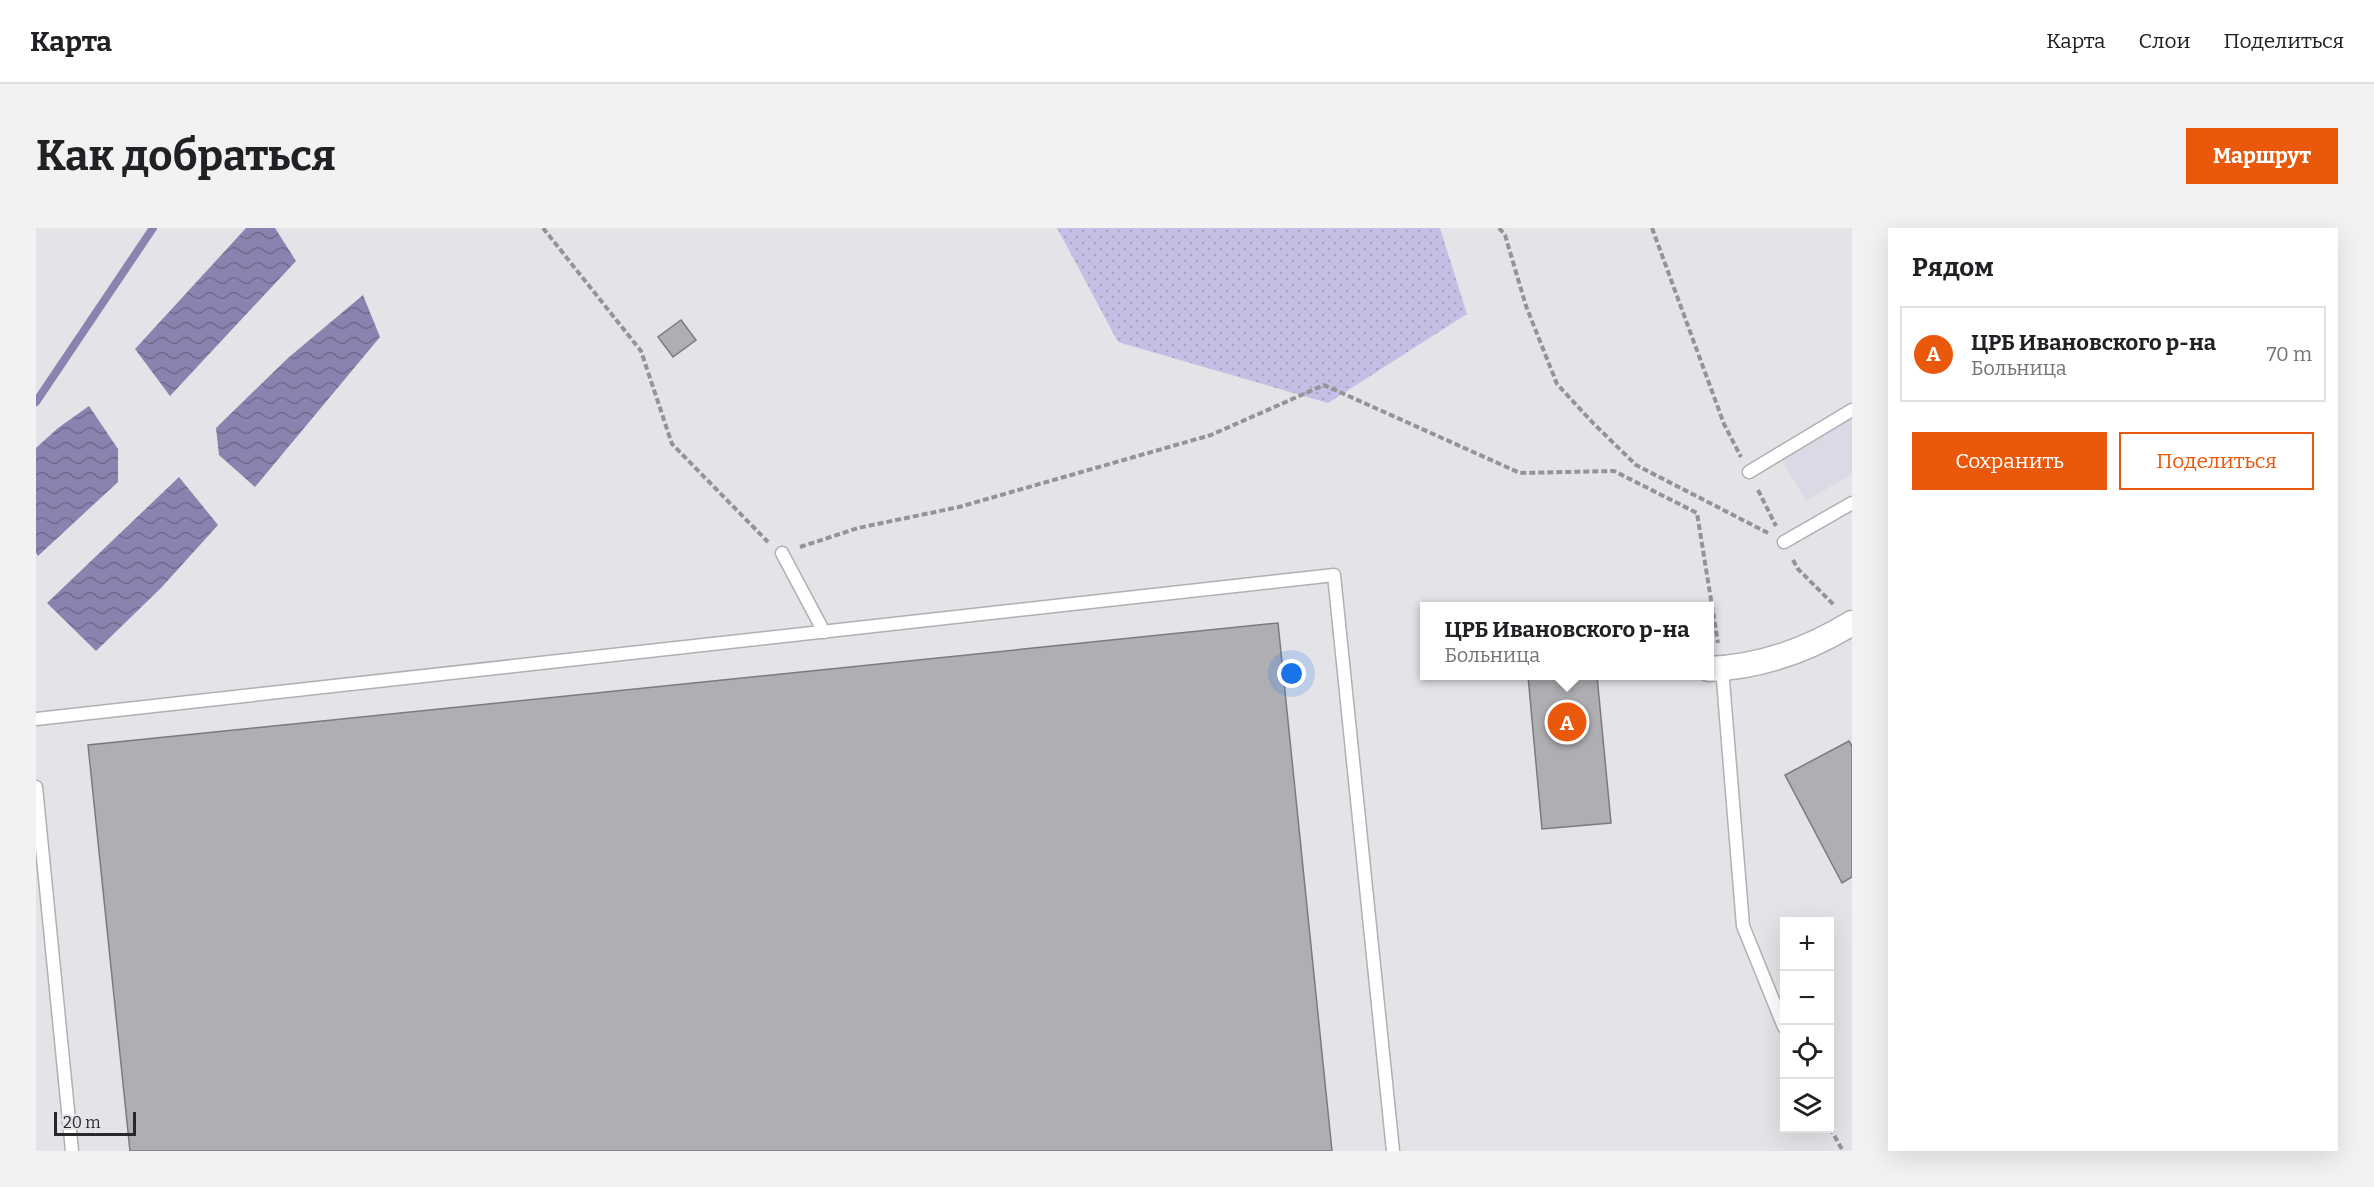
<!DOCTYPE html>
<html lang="ru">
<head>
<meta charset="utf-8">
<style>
  :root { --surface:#fff; --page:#f2f2f2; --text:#202124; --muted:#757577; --line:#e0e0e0; --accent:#ea580c }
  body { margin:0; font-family:Bitter,serif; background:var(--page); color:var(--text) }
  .controls { position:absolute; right:18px; bottom:18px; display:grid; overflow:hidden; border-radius:0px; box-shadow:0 6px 24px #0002 }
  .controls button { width:54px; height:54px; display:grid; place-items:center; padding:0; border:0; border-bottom:2px solid var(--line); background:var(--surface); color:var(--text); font:30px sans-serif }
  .scale { position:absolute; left:18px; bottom:15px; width:82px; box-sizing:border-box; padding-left:6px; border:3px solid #282829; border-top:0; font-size:16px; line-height:21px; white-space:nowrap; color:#282829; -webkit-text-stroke:4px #e4e4e8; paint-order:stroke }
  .you { position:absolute; left:1256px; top:446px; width:21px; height:21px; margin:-15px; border:4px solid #fff; border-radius:50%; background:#1a73e8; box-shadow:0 0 0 9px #1a73e833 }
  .badge { display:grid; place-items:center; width:39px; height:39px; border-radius:50%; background:var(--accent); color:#fff; font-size:20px; font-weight:700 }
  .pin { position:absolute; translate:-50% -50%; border:3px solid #fff; box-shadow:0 2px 6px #0006 }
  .popup { position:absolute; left:1384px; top:374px; width:294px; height:78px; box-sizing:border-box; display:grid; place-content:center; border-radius:0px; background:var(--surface); filter:drop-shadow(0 2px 4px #0005); font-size:20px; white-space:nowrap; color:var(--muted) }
  .popup b { font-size:22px; color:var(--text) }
  .popup::after { content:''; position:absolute; left:50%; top:100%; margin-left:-12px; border:12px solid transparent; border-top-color:var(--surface) }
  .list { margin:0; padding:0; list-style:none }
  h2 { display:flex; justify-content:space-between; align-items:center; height:78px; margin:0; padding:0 24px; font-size:26px }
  h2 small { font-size:20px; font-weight:400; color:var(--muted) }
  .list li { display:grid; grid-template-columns:39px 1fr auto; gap:18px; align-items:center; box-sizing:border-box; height:96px; margin:0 12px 12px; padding:0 12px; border:2px solid var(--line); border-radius:0px }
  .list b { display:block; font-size:22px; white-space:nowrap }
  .list p { margin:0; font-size:20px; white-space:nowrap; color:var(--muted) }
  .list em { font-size:20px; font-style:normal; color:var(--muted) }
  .actions { display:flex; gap:12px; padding:18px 24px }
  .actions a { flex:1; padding:14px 0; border:2px solid var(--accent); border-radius:0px; text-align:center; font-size:21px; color:var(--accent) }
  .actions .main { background:var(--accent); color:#fff }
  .icon { flex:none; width:33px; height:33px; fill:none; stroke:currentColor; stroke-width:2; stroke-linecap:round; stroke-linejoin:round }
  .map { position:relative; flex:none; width:1816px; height:923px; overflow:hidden; border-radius:0px }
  header { display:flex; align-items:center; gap:36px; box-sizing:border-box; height:84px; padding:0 30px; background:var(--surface); border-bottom:2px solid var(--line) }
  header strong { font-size:28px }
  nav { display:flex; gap:33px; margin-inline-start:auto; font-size:21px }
  .intro { display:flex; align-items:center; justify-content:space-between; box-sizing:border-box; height:144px; padding:0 36px }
  h1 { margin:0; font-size:42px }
  .button { padding:15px 27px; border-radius:0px; background:var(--accent); color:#fff; font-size:21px; font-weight:700 }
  main { display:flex; gap:36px; padding:0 36px }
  aside { flex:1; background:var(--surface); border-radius:0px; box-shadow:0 6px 24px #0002 }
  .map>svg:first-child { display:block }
</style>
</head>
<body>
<header>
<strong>Карта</strong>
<nav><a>Карта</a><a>Слои</a><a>Поделиться</a></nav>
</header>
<div class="intro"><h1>Как добраться</h1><a class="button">Маршрут</a></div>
<main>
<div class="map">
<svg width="1816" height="923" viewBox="0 0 1816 923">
  <defs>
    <pattern id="green-dots" width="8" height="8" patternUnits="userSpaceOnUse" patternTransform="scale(1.5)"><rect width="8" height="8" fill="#c6bfe5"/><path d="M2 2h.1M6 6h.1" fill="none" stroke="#aaa4c4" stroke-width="1.8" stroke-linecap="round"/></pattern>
    <pattern id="water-waves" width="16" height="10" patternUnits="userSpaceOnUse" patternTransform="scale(1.5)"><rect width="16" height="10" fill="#8b82af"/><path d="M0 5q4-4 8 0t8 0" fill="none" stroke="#726a8e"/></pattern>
  </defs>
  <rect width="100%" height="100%" fill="#e4e4e8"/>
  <!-- built -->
  <path fill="#dbd9e5" d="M1816,184V246L1770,273L1743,227Z"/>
  <!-- green -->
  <path fill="url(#green-dots)" d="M1021,0H1404L1431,86L1292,175L1082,114Z"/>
  <!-- water -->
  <g fill="url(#water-waves)">
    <path d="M210,0H239L260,33L134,168L99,121Z"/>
    <path d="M327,67L344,109L219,259L183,227L180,200L252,130Z"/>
    <path d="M53,178L82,221V254L2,328L0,325V220L22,200Z"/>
    <path d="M143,249L182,297L125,360L60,423L11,375Z"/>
  </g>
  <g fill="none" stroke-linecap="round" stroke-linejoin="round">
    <!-- stream -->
    <path stroke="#8b82af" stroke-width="8" d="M0,174L117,0"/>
  </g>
  <!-- building -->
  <g fill="#afafb3" stroke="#7b7a7e" stroke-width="1.5">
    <path d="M645,92L660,112L637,129L622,109Z"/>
    <path d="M1242,395L1296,923H94L52,517Z"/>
    <path d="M1492,448H1561L1575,595L1506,601Z"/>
    <path d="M1813,513L1816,518V649L1806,655L1749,547Z"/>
  </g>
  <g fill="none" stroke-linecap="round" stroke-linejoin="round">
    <!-- lane casing -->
    <g stroke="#b0afb4" stroke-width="15">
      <g id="lane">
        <path d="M1713,244L1816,182"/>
        <path d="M1748,314L1816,275"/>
        <path d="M746,325L788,404"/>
        <path d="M1686,440L1707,698L1748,799"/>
        <path d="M0,491L1298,347L1357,923"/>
        <path d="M0,559L36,923"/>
      </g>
    </g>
    <!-- street casing -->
    <g stroke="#b0afb4" stroke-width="27">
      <path id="street" d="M1673,441C1725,439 1772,422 1816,395"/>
    </g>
    <!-- path -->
    <g stroke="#949497" stroke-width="4" stroke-dasharray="6 3" stroke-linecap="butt">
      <path d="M507,0L605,123L636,216L732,314"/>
      <path d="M1463,0L1469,7L1490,78L1521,156L1557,195L1600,237L1732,305"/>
      <path d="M1616,0L1688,196L1705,229"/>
      <path d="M1722,262L1740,298"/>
      <path d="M764,319L822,300L923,279L1175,207L1288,157L1484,245L1578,243L1661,285L1682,415"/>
      <path d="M1757,332L1762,341L1798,377"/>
      <path d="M1794,900L1807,923"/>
    </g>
    <!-- lane -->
    <use href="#lane" stroke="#fff" stroke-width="12"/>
    <!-- street -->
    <use href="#street" stroke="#fff" stroke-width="24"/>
  </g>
</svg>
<div class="controls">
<button>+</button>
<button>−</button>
<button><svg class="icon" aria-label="locate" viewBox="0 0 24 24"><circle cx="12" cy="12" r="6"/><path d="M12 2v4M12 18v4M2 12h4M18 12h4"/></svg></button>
<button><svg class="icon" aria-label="layers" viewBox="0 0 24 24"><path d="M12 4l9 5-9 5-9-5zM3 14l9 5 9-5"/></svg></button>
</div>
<div class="scale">20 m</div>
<div class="you"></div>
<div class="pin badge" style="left:1531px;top:494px">A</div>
<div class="popup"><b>ЦРБ Ивановского р-на</b>Больница</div>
</div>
<aside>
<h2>Рядом<small></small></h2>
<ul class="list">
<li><span class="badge">A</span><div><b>ЦРБ Ивановского р-на</b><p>Больница</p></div><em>70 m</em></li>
</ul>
<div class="actions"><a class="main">Сохранить</a><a>Поделиться</a></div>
</aside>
</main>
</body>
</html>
